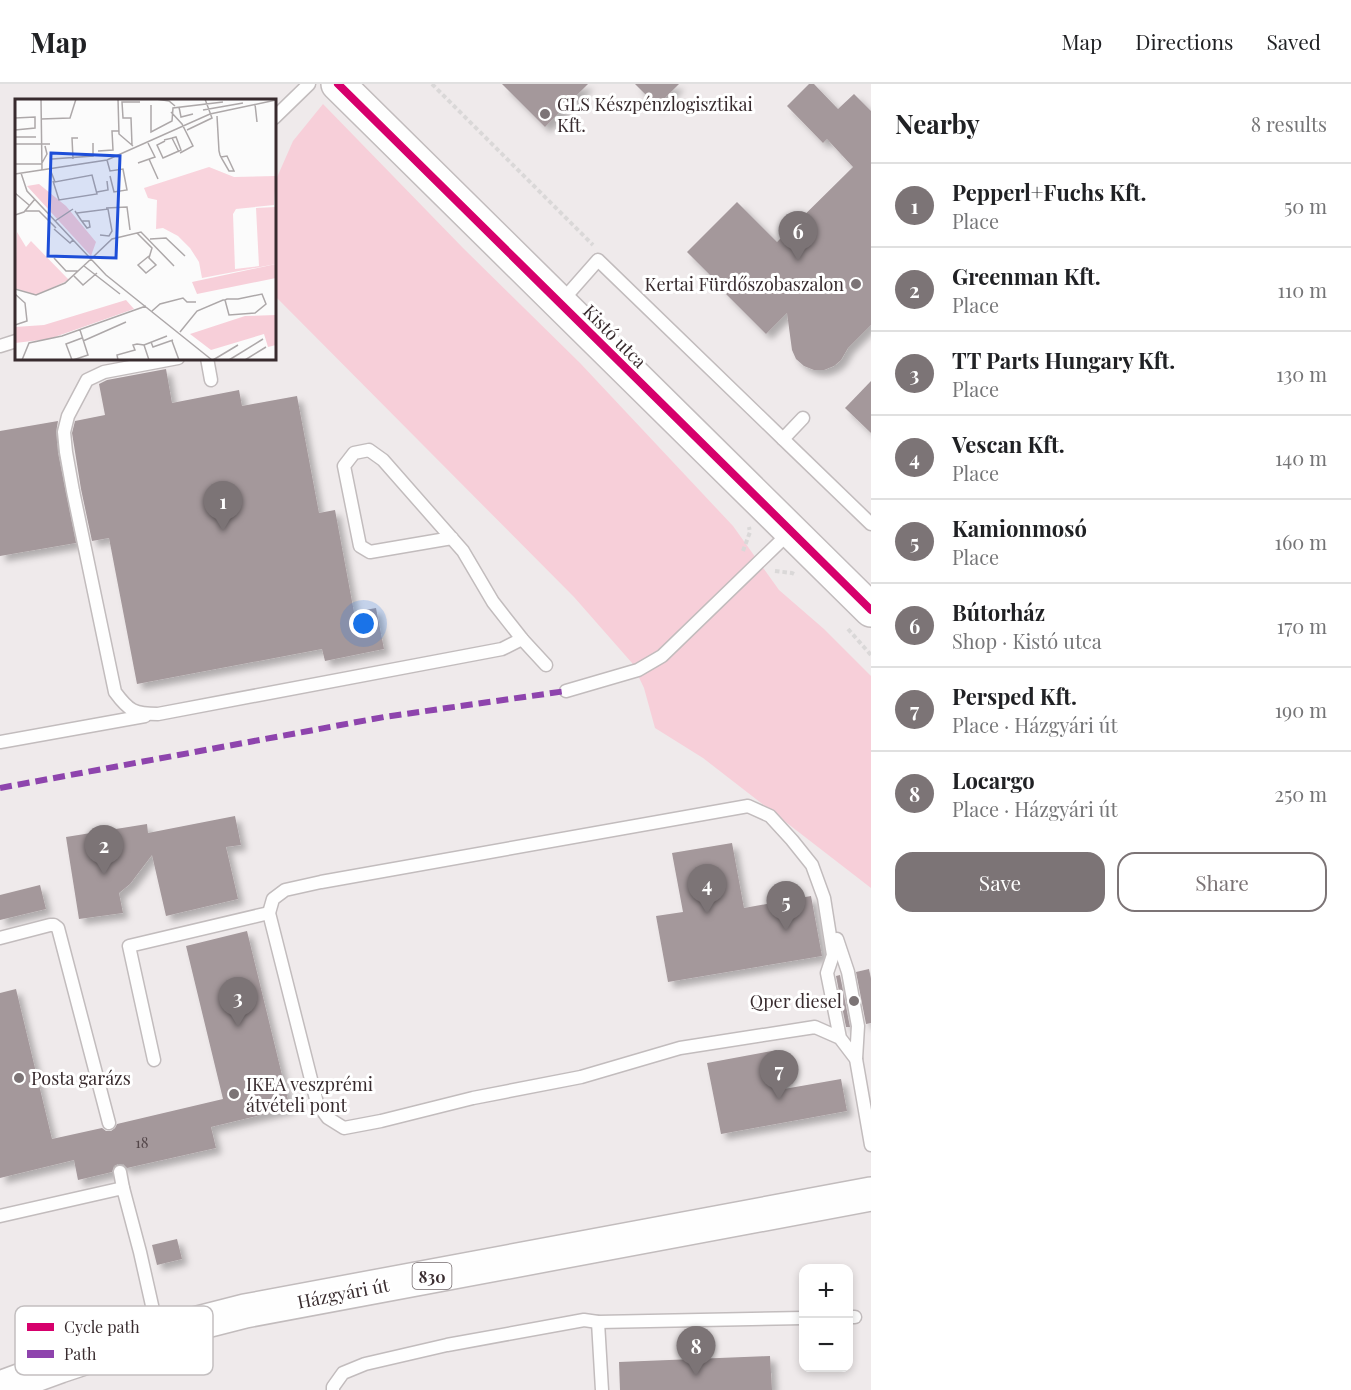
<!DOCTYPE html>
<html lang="en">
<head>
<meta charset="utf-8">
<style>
  :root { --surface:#fff; --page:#f6f6f6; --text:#202124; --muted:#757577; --line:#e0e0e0; --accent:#7c7476 }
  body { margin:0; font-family:"Playfair Display",serif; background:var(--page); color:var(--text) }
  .controls { position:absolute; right:18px; bottom:18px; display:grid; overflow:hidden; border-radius:12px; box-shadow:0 3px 9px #0003 }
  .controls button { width:54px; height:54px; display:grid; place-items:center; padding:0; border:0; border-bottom:2px solid var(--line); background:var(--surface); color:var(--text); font:30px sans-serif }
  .you { position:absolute; left:364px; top:540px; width:21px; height:21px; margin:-15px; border:4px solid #fff; border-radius:50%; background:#1a73e8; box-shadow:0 0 0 9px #1a73e833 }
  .badge { display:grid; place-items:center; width:39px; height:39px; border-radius:50%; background:var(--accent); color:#fff; font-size:20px; font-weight:700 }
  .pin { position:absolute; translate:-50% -50px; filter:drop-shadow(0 2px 3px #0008) }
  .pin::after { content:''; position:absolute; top:32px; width:21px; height:18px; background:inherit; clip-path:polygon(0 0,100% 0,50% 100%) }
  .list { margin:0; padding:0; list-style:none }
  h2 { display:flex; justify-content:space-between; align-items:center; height:78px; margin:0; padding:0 24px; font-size:26px }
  h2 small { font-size:20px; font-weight:400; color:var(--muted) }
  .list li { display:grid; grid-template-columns:39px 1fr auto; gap:18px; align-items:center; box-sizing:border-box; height:84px; padding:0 24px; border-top:2px solid var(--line) }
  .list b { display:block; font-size:22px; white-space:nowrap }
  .list p { margin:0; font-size:20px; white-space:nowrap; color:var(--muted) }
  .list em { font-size:20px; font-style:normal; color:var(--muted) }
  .actions { display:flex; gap:12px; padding:18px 24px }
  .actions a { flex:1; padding:14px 0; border:2px solid var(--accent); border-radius:18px; text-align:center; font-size:21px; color:var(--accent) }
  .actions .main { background:var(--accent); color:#fff }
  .map { position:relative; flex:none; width:871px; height:1306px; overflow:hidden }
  header { display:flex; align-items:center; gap:36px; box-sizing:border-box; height:84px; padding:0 30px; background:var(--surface); border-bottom:2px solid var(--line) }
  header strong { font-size:28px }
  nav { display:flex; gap:33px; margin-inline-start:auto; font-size:21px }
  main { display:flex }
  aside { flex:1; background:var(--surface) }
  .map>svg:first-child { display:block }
</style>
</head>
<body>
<header>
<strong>Map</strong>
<nav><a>Map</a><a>Directions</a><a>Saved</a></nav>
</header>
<main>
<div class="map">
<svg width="871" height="1306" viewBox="0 0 871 1306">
  <defs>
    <filter id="shadow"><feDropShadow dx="5.5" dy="5.5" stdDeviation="3" flood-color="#0004"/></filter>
  </defs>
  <rect width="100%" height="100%" fill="#fbfbfb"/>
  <!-- built -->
  <path fill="#efeaeb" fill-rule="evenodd" d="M0,0H871V1306H0ZM16,16H274V274H16ZM804,1184H848V1284H804Z"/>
  <!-- forest -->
  <path fill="#f7cfd9" d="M323,20L463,164L580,279L733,442L779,506L824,545L871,592V804L703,674L655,644L644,604L632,579L574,513L275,212V98L293,57Z"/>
  <!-- building -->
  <g fill="#a4989b" filter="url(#shadow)">
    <path d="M502,0H588L545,43Z"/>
    <path d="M635,0H679L657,22Z"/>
    <path d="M809,0H814L838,25L854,10L871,27V241L848,264L841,276L834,282L824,286H814L804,282L796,275L792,266L787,229L766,250L726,210L727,208L687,168L737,118L777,158L853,83L827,55L823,59L787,22Z"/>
    <path d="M166,285L172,319L239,306L242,322L297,312L319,429L335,426L354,528L376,524L384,565L325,577L322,565L137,600L109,454L92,457L81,405L72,349L75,337L105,331L99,300L107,296Z"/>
    <path d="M871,297V349L845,324Z"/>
    <path d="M58,337L56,348L58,369L76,459L0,472V347Z"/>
    <path d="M235,732L241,761L226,763L238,815L166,832L152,771L130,800L119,809L123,829L79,835L66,753L147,740L148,749Z"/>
    <path d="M732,759L744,824L811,812L822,872L668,898L656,832L683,828L672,769Z"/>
    <path d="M40,801L46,825L0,836V811Z"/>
    <path d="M247,847L290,1024L211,1043L216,1064L127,1084L123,1080H118L114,1082L112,1088L78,1096L74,1076L0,1094V909L16,905L52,1055L102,1044L106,1047H111L115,1044L117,1040L223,1015L186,862Z"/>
    <path d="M869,885L871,895V939L866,940L856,888Z"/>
    <path d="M840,891L850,943H846L836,892Z"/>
    <path d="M777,966L784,1005L841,995L847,1027L721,1050L707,979Z"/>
    <path d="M177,1155L182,1175L157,1181L152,1161Z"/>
    <path d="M770,1272L772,1306H620L619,1278Z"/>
  </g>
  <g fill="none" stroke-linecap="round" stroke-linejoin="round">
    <!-- lane casing -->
    <g stroke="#c2bcbd" stroke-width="15">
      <g id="lane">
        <path d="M274,34L309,0"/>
        <path d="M561,218L598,176L783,355L803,334"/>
        <path d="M0,262L16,257"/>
        <path d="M178,274L104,288L87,296L68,332L64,348L66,368L73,407L115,608C129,627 134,630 158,630L502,565L522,555"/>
        <path d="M207,274L211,296"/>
        <path d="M783,355L871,440"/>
        <path d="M452,454L370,468L360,462L344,382L354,369L369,366L383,376L463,467L493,518L522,555L546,581"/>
        <path d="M566,607L638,586L662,572L790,448"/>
        <path d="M0,658L145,632"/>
        <path d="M0,854L50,841H54L58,844L109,1039"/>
        <path d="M837,855L848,888L858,942L856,975"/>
        <path d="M840,954L827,889L833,871L824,814L812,781L792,756L770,732L748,722L321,798L285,806L273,815L269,829L317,1019L328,1034L344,1044L381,1037L473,1014L581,993L680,964L815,943L840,954L856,975L871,1061"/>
        <path d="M154,976L129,862L269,829"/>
        <path d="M120,1088L123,1104"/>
        <path d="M0,1132L123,1104L140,1168L158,1248"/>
        <path d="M848,1233H855"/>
        <path d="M598,1238L602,1306"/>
        <path d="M333,1306V1303L343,1289L365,1280L447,1261L584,1236L598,1238L804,1234"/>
      </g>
    </g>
    <!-- secondary casing -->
    <g stroke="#c2bcbd" stroke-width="36">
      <path id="secondary" d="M338,0L871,526"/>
    </g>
    <!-- primary casing -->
    <g stroke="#c2bcbd" stroke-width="36">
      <path id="primary" d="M0,1304L60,1282L159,1249L245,1227L871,1110"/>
    </g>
    <!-- path -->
    <g stroke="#dad8d8" stroke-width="4" stroke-dasharray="4.5 3" stroke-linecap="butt">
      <path d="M432,0L593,161"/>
      <path d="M743,467L750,448L749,443"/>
      <path d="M775,487L792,489L794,490"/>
      <path d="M848,545L871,571"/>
    </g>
    <!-- lane -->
    <use href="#lane" stroke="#fefefe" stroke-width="12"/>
    <!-- secondary -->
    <use href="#secondary" stroke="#fefefe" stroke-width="33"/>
    <!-- primary -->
    <use href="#primary" stroke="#fefefe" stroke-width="33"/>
    <!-- quiet -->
    <path stroke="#8e44ad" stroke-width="6" stroke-dasharray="12 6" stroke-linecap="butt" d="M0,704L384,633L566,607"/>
    <!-- cycleway casing -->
    <g stroke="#fff" stroke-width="11">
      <path id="cycleway" d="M338,0L871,526"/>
    </g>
    <!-- cycleway -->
    <use href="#cycleway" stroke="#d6006c" stroke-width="8"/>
  </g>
  <!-- markers -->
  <g fill="#7c7476" stroke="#fff" stroke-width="2">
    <circle cx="545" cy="30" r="6"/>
    <circle cx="856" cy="200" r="6"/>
    <circle cx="854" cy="917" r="6"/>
    <circle cx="19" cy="994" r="6"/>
    <circle cx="234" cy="1010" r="6"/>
  </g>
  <g text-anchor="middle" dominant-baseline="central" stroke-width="6" stroke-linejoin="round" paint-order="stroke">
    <!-- number labels -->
    <g font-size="15" fill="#534649">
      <text x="142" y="1058">18</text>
    </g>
    <!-- shield labels -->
    <rect fill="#fff" stroke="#746b6d" stroke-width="1.5" x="412.5" y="1179" width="39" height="26" rx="4.5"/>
    <g font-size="16" font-weight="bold" fill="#382b2e">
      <text x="432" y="1192">830</text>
    </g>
    <!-- poi labels -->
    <g font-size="18" fill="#382b2e" stroke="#fff" text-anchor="start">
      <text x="557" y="20">GLS Készpénzlogisztikai<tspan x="557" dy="21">Kft.</tspan></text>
      <text x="844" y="200" text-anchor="end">Kertai Fürdőszobaszalon</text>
      <text x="842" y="917" text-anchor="end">Qper diesel</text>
      <text x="31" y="994">Posta garázs</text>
      <text x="246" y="1000">IKEA veszprémi<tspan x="246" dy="21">átvételi pont</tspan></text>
    </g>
    <!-- street labels -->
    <g font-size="18" fill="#382b2e" stroke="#fff">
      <text transform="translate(615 252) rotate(45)">Kistó utca</text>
      <text transform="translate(343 1209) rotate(-11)">Házgyári út</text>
    </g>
  </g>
  <!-- overview -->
  <g transform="translate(15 15)">
    <rect width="261" height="261" fill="#fbfbfb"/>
    <path d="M194,68L219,78L261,77L259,106L221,110L218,115L220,170L244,167L241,109L260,108L261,165L187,179L184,163L175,149L163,137L148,129L141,130L142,101L133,99L129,89ZM2,133L11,148L16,142L54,181L21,196L0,189Z" fill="#f9d4dd"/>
    <path d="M24,85L51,107L81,143L76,157L12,87ZM261,165V179L182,195L177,183ZM111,201L119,210L34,240L0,244V228L29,226ZM261,216V246L253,248L249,235L196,251L175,235L230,217Z" fill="#f7cfd9"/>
    <path fill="none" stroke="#ada8a9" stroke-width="1.5" d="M26,0L27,71M103,0L104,35L118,47M141,0L154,2L160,7M240,5L242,23M136,6V33L157,22L158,9L208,3M164,8L166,18L178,15M188,11L228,4M156,13L167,25L178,47L165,54M202,17L204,52L205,56L207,60L214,72H219L212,57L206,58M0,19L20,18V29L0,31M26,20L55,19L61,0M172,31L197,19L190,0M0,38H21M149,41L157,39L164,53M150,42L142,46L148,59L166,51L161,38L157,39M0,45H35M117,46L116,19H108L107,3H125M83,52L98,51L97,32H104M37,60L78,57V44M58,60L57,39H63M134,60L143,80M92,61L95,72L108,70L112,91L99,93L95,77M27,64L32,55L30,47M123,64L140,58L133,44M0,65H27M35,70L40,83L77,76L82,95L44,101L38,82M6,74L12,92L91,176L197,261M0,75L92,61L195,15L261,1M82,93L93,91L92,82M0,94L14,106M91,109L112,108L115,131M10,112H24L41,129M60,112L66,121L72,129L75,128L74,122H67M62,114L93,110L97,132L94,137L85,136M0,116L9,113L20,100M40,122L58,110M39,130L55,144L58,141M122,134L137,149L134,159L141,166L131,174L123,166L134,157M135,140L151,139L170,157M39,159L51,172H63M76,160L97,140L126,133L159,167M69,167L105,195M59,177L68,186L82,174M0,190L21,196L50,184L76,160M0,195L10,204L12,222L0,226M137,212L145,205L168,199L172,203H181M165,233L182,212L208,201H210L212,200H223L247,195L251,205L240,214L214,216L210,201M68,242L111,223M157,242L164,261M136,243L138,248L158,241M129,246L152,237M7,261L14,244L47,237L131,207M57,261L51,245L67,239M58,261L73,256L65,231M103,261L102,256L120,251L118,246L122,245L129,246L134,261M198,261L223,246M214,261L248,240M230,261L251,248"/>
    <path fill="#1d4ed8" fill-opacity="0.15" stroke="#1d4ed8" stroke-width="3" d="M36,54L105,57L101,159L33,157Z"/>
    <rect width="261" height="261" fill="none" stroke="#382b2e" stroke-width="3"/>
  </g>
  <!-- legend -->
  <rect x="15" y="1222" width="198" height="69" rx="9" fill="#fff" stroke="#c3bfc0" stroke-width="1.5"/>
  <rect x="27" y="1239" width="27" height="8" fill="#d6006c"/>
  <rect x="27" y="1266" width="27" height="8" fill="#8e44ad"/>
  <g font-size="16" fill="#382b2e">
    <text x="64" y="1249">Cycle path</text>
    <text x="64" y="1276">Path</text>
  </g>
</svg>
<div class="controls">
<button>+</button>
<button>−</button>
</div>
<div class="you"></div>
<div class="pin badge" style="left:223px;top:447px">1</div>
<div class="pin badge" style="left:104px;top:791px">2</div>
<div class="pin badge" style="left:238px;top:943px">3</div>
<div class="pin badge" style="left:707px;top:830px">4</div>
<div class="pin badge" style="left:786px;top:847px">5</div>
<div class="pin badge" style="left:798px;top:177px">6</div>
<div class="pin badge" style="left:779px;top:1016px">7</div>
<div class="pin badge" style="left:696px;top:1292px">8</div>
</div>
<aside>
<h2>Nearby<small>8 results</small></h2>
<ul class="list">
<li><span class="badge">1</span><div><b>Pepperl+Fuchs Kft.</b><p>Place</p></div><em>50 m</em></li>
<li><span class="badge">2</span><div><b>Greenman Kft.</b><p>Place</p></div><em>110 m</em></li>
<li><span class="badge">3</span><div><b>TT Parts Hungary Kft.</b><p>Place</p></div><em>130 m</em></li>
<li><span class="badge">4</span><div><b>Vescan Kft.</b><p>Place</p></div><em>140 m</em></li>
<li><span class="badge">5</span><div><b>Kamionmosó</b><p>Place</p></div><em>160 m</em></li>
<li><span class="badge">6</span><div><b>Bútorház</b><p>Shop · Kistó utca</p></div><em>170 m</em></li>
<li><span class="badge">7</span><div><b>Persped Kft.</b><p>Place · Házgyári út</p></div><em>190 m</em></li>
<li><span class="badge">8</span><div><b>Locargo</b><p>Place · Házgyári út</p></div><em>250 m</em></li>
</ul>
<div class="actions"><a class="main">Save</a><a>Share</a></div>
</aside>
</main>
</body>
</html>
